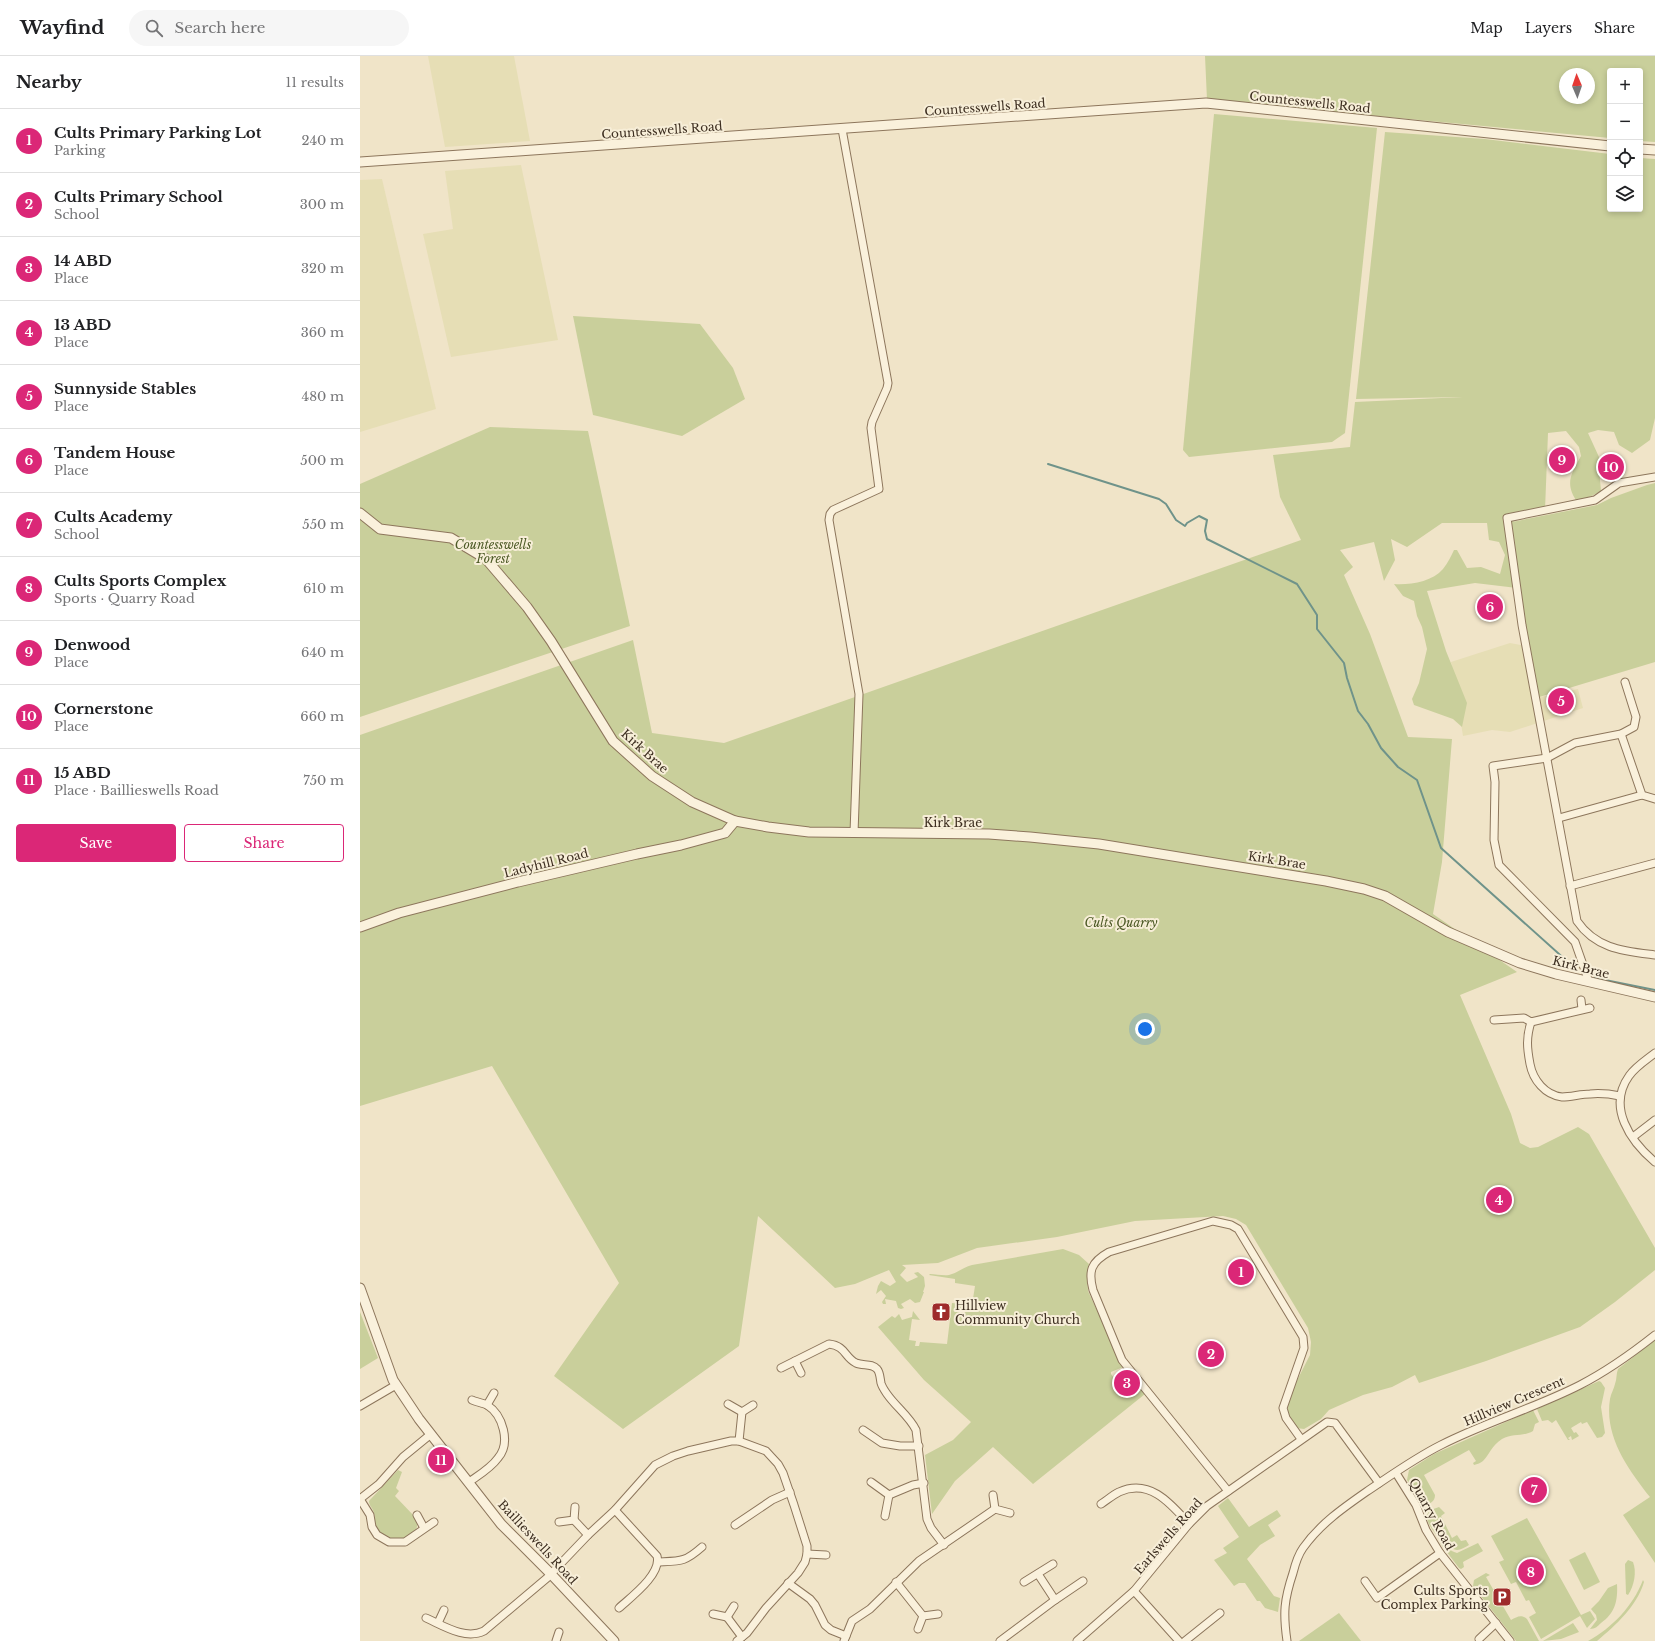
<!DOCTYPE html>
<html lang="en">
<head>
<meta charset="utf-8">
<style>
  :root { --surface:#fff; --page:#f6f6f6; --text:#202124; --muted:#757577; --line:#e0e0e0; --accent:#db2777 }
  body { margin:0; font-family:"Libre Baskerville",serif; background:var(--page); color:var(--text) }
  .controls { position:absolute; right:12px; top:12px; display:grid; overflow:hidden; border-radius:4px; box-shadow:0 2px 6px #0003 }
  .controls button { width:36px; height:36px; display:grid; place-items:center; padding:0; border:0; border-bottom:1px solid var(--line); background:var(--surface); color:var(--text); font:20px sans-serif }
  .compass { position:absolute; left:1199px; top:12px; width:36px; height:36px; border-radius:50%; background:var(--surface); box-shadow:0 2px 6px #0003; rotate:358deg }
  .you { position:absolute; left:785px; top:973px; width:14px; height:14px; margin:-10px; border:3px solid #fff; border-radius:50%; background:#1a73e8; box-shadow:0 0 0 6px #1a73e833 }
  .badge { display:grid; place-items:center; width:26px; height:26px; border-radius:50%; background:var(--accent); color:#fff; font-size:13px; font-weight:700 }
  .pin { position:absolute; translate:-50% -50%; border:2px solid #fff; box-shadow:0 1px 4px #0006 }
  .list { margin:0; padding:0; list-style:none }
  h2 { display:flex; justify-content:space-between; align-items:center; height:52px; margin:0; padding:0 16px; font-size:17px }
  h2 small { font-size:13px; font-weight:400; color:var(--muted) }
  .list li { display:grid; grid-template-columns:26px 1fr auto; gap:12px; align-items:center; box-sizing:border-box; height:64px; padding:0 16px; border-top:1px solid var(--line) }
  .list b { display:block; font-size:15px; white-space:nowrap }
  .list p { margin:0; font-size:13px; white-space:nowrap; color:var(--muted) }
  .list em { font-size:13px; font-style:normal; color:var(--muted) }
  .actions { display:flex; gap:8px; padding:12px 16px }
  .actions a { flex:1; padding:9px 0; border:1px solid var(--accent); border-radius:4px; text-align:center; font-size:14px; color:var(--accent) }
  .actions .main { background:var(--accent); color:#fff }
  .icon { flex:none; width:22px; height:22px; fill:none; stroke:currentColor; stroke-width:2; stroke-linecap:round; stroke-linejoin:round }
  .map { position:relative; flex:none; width:1295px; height:1585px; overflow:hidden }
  header { display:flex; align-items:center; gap:24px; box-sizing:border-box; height:56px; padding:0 20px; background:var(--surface); border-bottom:1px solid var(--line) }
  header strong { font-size:19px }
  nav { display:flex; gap:22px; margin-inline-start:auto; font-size:14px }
  .search { width:280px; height:36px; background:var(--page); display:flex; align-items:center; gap:10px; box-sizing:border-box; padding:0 14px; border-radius:22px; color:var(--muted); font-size:15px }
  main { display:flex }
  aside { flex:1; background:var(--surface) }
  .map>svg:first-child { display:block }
</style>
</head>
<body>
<header>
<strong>Wayfind</strong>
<div class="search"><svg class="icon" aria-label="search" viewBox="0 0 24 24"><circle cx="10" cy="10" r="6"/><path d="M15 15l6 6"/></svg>Search here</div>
<nav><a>Map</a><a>Layers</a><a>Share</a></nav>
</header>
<main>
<aside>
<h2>Nearby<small>11 results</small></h2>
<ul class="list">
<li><span class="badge">1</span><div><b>Cults Primary Parking Lot</b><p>Parking</p></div><em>240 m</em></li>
<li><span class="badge">2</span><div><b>Cults Primary School</b><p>School</p></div><em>300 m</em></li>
<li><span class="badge">3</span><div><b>14 ABD</b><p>Place</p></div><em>320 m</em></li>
<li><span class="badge">4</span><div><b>13 ABD</b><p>Place</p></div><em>360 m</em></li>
<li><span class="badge">5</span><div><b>Sunnyside Stables</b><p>Place</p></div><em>480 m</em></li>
<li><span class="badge">6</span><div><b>Tandem House</b><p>Place</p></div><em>500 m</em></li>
<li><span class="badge">7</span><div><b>Cults Academy</b><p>School</p></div><em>550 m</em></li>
<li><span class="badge">8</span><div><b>Cults Sports Complex</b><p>Sports · Quarry Road</p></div><em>610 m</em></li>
<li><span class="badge">9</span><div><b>Denwood</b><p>Place</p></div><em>640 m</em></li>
<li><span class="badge">10</span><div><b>Cornerstone</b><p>Place</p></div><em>660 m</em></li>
<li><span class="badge">11</span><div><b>15 ABD</b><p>Place · Baillieswells Road</p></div><em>750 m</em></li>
</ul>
<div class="actions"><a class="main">Save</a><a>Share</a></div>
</aside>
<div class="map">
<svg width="1295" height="1585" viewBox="0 0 1295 1585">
  <rect width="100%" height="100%" fill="#f0e4c8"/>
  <!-- farmland -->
  <g fill="#e6deb5">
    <path d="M68,0H154L170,85L85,91Z"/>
    <path d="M161,109L198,284L91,301L63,178L93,173L85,115Z"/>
    <path d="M22,123L76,353L0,376V124Z"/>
    <path d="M1150,587L1166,590L1176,642L1218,633L1223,652L1150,676L1132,674L1103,680L1091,606Z"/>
  </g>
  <!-- green -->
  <g fill="#c9cf9b" fill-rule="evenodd">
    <path d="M845,0H1295V86L1280,85V15H1250V82L847,44ZM1205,18H1229V42H1205Z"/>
    <path d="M854,58L1017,72L985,377L972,386L829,401L823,394Z"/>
    <path d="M1025,76L1125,83L1250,98V153H1280V102L1295,103V362L1290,384L1272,397L1259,389L1254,376L1238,374L1228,377L1239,401V413L1241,435L1218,447C1204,428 1211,418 1221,400L1219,391L1206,375L1188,377L1185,454L1152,466L1237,449L1251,442L1287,429L1295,427V606L1176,642L1157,532L1115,527L1067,535L1086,595L1107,647L1102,671L1093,663L1054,649L1052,643L1059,627L1067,593L1062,571L1057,560L1054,545L1043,540L1034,528C1050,529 1072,526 1083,513C1088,507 1091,500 1094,494H1097L1107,512L1121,511L1140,518L1145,499L1139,486L1129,484L1127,467H1082L1047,491L1031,483L1035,504L1024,525L1014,486L980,494L993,511L984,519L1010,578L1048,681L1092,683L1082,806L1073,858L1157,916L1100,939L1151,1058L1160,1087L1170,1092L1178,1091L1218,1071L1229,1078L1295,1192V1214L1255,1246L1220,1271L1126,1305L1059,1327L1055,1319L1032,1331L1003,1339L969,1354L961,1363L944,1373L936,1372L928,1360V1342L950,1299L951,1286L948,1272L886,1169L876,1163L863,1160L775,1165L697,1181L617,1192L578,1207L542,1209L546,1212L540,1219L547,1226L558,1221L554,1217L558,1216L564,1221L565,1230L563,1236H564L560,1246L555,1247L550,1243L541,1248L544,1252L541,1253L538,1252L536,1245L525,1243L526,1248H523L522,1246L526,1240L521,1234L516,1238L518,1230L521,1225L530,1230L536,1226L529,1214L495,1228L475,1232L398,1160L379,1290L263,1373L194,1320L259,1227L132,1010L0,1050V679L273,584L292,677L364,687L941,484L920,441L913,399L990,391L995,346L1103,341L996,343Z"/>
    <path d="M213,260L340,268L373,312L385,343L322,380L233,359Z"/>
    <path d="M130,371L228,375L270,570L0,661V428Z"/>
    <path d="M703,1193L719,1199L729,1208L727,1219L728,1235L763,1311L751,1316V1318L761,1331L775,1325L785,1338L673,1428L633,1391L595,1425L572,1458L565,1399L593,1384L611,1366L564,1324L518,1271L532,1260L535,1262L539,1258L542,1264L552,1261L553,1255L560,1264L552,1263L549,1284L556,1285L555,1290H559L560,1286L587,1288L592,1247L612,1249L615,1230L595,1227V1223L569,1219L570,1218C576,1218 583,1220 589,1219C597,1217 604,1211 612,1209Z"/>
    <path d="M0,1256L18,1302L0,1313Z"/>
    <path d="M1295,1284V1507L1263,1459L1290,1441C1268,1413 1244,1380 1250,1343C1251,1337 1254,1333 1255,1328C1257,1323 1256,1318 1258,1313Z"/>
    <path d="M1239,1325L1241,1326L1245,1332L1241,1351L1245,1377L1242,1381L1237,1382L1227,1366L1222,1368L1221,1366L1211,1372L1214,1377L1216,1376L1219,1380L1212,1384L1211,1380L1208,1382L1210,1384H1208L1196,1364L1192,1367L1188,1364L1182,1365L1177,1353Z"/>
    <path d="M1173,1354L1179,1366L1175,1368L1173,1375C1163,1381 1153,1377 1142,1383C1131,1390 1130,1398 1123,1405C1121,1407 1117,1408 1114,1409L1113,1407L1116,1405L1109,1394L1064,1419L1075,1439C1075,1446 1070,1447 1065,1450L1047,1424L1049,1414L1074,1398Z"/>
    <path d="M38,1414L42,1416L36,1432L39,1435L35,1440L55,1461L58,1467L56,1474L41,1484C30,1483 13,1481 14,1466C14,1463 15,1460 14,1457C13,1452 9,1450 9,1445Z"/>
    <path d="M868,1442L889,1471L917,1454L921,1460L908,1469L915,1480L900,1489L887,1503L914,1540L920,1542L918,1556L905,1552L900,1545H897L885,1527H879L874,1530L854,1504L867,1497L863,1492L879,1481L858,1450Z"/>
    <path d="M1079,1451L1085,1457L1081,1460L1092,1482L1097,1479L1101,1485L1106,1484L1109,1489C1105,1491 1101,1494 1097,1494C1088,1494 1061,1466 1068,1457C1070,1454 1076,1452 1079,1451Z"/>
    <path d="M1167,1462L1221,1559L1230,1555L1235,1563L1227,1572L1220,1560L1181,1583L1169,1561L1176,1557L1169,1544L1166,1545L1156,1526L1151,1528L1139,1506L1144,1504L1131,1480Z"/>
    <path d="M1080,1487C1087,1489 1089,1495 1097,1497L1118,1487L1123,1495L1103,1506L1104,1511L1101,1513L1099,1512Z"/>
    <path d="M1225,1496L1240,1526L1224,1534L1209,1504Z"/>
    <path d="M1268,1504L1273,1506C1277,1516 1274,1530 1268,1539L1266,1538L1265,1508Z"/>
    <path d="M1126,1517L1130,1519L1126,1521L1151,1564C1157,1561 1161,1558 1167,1563L1179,1585H1156L1113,1530L1114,1524Z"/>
    <path d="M1283,1524L1284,1526C1277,1550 1256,1569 1237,1585H1228C1252,1572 1273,1550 1283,1524Z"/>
    <path d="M1257,1528C1258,1545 1255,1557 1241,1567C1238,1570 1235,1573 1230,1573L1237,1564L1236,1559L1231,1553L1239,1545L1248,1532Z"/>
    <path d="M979,1557L1001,1585H939Z"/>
    <path d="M1213,1567L1219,1576L1201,1583L1183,1585Z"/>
  </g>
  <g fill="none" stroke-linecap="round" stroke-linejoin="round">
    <!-- stream -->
    <g stroke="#6f938a" stroke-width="2">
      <path d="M688,408L799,443L806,448L816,464L825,470L827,467L839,460L847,464L845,475L847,483L937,528L957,559V573L984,607L987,622L998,655L1008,668L1021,692L1038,711L1057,724L1081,792L1218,915"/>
      <path d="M1235,922L1295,934"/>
    </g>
    <!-- minor casing -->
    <g stroke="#8d765c" stroke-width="9">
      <g id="minor">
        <path d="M482,73L528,327L527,332L512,366L511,372L519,433L473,454L470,458L469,464L499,638L494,777"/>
        <path d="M1295,421L1259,427L1235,444L1147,462L1162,569L1217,865C1236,893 1264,895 1295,899"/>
        <path d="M1261,678L1282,739L1295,743"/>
        <path d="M1199,762L1282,739"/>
        <path d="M1210,830L1295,807"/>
        <path d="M1229,926L1215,886L1139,809L1134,784L1135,726L1133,710L1187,702L1215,687L1261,678L1274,671L1276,661L1265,626"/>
        <path d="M1221,944L1222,953"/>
        <path d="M1134,964L1164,962L1171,966L1230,952"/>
        <path d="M1171,966C1166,982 1167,992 1170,1008C1173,1024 1185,1039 1202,1041C1211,1041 1221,1038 1230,1038C1240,1037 1250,1038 1260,1040"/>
        <path d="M1295,997C1286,1004 1275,1011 1269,1020C1247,1051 1270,1085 1295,1106"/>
        <path d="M1273,1081L1295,1064"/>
        <path d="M435,1305L441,1317"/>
        <path d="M421,1312L469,1288C486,1290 484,1301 496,1307C503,1310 512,1307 517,1313C520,1316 520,1322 521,1327C522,1331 525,1335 527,1338C536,1351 549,1360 556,1374L567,1463L571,1472L584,1489"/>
        <path d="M368,1348L382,1356L393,1349"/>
        <path d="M127,1349L134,1337"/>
        <path d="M0,1350L36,1329"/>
        <path d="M503,1374L522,1387L540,1390H559"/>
        <path d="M379,1385L382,1356"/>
        <path d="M1036,1417L1056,1449L1066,1474L1080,1497L1150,1585"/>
        <path d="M109,1426C119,1419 131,1412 138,1402C151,1387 143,1359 127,1349C123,1347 116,1346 112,1344"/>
        <path d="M511,1426L529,1439L525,1460"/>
        <path d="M868,1435L762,1304L733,1234C728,1215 731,1206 749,1196L853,1165L871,1169L878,1173L943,1281L944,1292L923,1352L926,1362L941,1383"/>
        <path d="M529,1439L553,1429L564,1427"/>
        <path d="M633,1439L635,1453L650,1457"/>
        <path d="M0,1443L10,1459L12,1471L17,1479L29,1486H45L74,1466"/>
        <path d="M0,1443L19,1428L43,1401L71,1378"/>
        <path d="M741,1448C747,1444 753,1439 759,1436C790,1422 811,1448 829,1468"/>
        <path d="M255,1454L297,1500C302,1518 271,1541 259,1552"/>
        <path d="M57,1459L64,1472"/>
        <path d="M214,1464L228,1479"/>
        <path d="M199,1466L214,1464L215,1451"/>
        <path d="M375,1469L412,1444L430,1436"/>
        <path d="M447,1498L466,1499"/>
        <path d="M299,1506C321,1505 325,1506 342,1491"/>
        <path d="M678,1518L695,1544"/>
        <path d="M1005,1525L1017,1542L1080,1497"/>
        <path d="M536,1526L563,1560"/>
        <path d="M664,1526L693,1508"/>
        <path d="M428,1527L450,1543L455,1549L465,1569L471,1574L486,1580"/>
        <path d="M774,1535L819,1585"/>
        <path d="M353,1558L367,1561L374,1550"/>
        <path d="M367,1561L382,1581"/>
        <path d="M66,1562C84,1570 105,1584 124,1575L187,1522L228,1479L255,1454L295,1409L313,1400L328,1395L371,1385H379L406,1395L418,1408L423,1417L434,1449L447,1490V1498L445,1506L438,1517L406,1552L387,1577L377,1585"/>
        <path d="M78,1567L84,1554"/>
        <path d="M558,1573L563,1560L578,1558"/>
        <path d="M1119,1583L1136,1567"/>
        <path d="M196,1585L199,1576"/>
        <path d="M484,1585L492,1565L510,1553L559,1505L635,1453"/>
        <path d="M640,1585L695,1544L723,1525"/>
        <path d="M717,1585L774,1535L829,1468L847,1450L967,1366L975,1367L1019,1427"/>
        <path d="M825,1585L860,1557"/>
        <path d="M927,1585C923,1557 924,1544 933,1517C935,1509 938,1499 943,1492C960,1468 983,1452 1006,1436C1030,1420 1055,1402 1081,1389C1126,1366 1175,1352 1220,1329C1247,1315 1271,1298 1295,1279"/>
      </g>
    </g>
    <!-- tertiary casing -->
    <g stroke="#8d765c" stroke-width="11">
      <g id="tertiary">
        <path d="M1280,93L1295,94"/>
        <path d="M0,106L846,47L1250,90"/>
        <path d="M0,457L20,473L91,482L126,503L167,551L191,585L253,685L292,720L332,746L375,765L408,771L449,776L629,778L670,781L739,788L966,825L1004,833L1025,840L1088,876L1160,907L1196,918L1295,941"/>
        <path d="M0,871L39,857L158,826L277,798L321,789L365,777L375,765"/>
        <path d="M0,1232L33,1324L59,1363L141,1468L190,1517L254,1585"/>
      </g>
    </g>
    <!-- minor -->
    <use href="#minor" stroke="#faf1dc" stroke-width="7"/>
    <!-- tertiary -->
    <use href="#tertiary" stroke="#faf1dc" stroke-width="9"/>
  </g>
  <!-- icons -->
  <defs>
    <g id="church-square" transform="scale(1)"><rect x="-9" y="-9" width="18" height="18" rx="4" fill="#9e2a2b" stroke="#f7eed8"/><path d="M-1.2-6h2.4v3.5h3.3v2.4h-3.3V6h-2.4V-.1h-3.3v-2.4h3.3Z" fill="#fff"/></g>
    <g id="parking-square" transform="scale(1)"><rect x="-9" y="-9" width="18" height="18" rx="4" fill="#9e2a2b" stroke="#f7eed8"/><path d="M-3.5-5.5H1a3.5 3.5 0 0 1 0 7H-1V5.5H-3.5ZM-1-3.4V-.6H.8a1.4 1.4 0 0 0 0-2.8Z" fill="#fff"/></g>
  </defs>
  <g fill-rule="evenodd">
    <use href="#church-square" x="581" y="1256"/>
    <use href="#parking-square" x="1142" y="1541"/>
  </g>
  <g text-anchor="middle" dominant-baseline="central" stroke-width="4" stroke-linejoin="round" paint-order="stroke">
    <!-- street labels -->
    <g font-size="12" fill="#3d2e20" stroke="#f7eed8">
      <text transform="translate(950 46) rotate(6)">Countesswells Road</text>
      <text transform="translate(625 51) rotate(-4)">Countesswells Road</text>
      <text transform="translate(302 74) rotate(-4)">Countesswells Road</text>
      <text transform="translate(285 695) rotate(42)">Kirk Brae</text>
      <text x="593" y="766">Kirk Brae</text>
      <text transform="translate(917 804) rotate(9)">Kirk Brae</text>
      <text transform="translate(186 807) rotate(-14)">Ladyhill Road</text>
      <text transform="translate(1221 911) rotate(14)">Kirk Brae</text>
      <text transform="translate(1154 1345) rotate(-23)">Hillview Crescent</text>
      <text transform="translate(1072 1458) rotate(61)">Quarry Road</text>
      <text transform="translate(808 1480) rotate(-49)">Earlswells Road</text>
      <text transform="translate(178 1486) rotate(47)">Baillieswells Road</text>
    </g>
    <!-- park labels -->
    <g font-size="12" font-style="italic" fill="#4d5a26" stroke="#f7eed8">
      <text x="133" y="488">Countesswells<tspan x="133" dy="14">Forest</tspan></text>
      <text x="761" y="866">Cults Quarry</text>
    </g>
    <!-- poi labels -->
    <g font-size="12" fill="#3d2e20" stroke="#f7eed8" text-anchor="start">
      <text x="595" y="1249">Hillview<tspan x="595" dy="14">Community Church</tspan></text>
      <text x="1128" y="1534" text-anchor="end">Cults Sports<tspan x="1128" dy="14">Complex Parking</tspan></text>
    </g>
  </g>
</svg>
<div class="controls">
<button>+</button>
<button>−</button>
<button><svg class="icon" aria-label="locate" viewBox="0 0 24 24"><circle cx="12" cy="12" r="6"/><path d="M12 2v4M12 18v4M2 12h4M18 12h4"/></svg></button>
<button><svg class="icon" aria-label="layers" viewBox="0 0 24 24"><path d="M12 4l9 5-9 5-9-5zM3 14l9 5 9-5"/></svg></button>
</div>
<svg class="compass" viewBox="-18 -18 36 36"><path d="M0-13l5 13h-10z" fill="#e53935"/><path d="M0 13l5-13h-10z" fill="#757577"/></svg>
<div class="you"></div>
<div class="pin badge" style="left:881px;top:1216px">1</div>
<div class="pin badge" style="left:851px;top:1298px">2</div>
<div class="pin badge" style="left:767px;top:1327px">3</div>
<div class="pin badge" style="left:1139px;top:1144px">4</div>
<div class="pin badge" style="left:1201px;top:645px">5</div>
<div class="pin badge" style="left:1130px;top:551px">6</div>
<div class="pin badge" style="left:1174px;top:1434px">7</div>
<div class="pin badge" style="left:1171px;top:1516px">8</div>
<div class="pin badge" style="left:1202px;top:404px">9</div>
<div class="pin badge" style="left:1251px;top:411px">10</div>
<div class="pin badge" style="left:81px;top:1404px">11</div>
</div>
</main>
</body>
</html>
